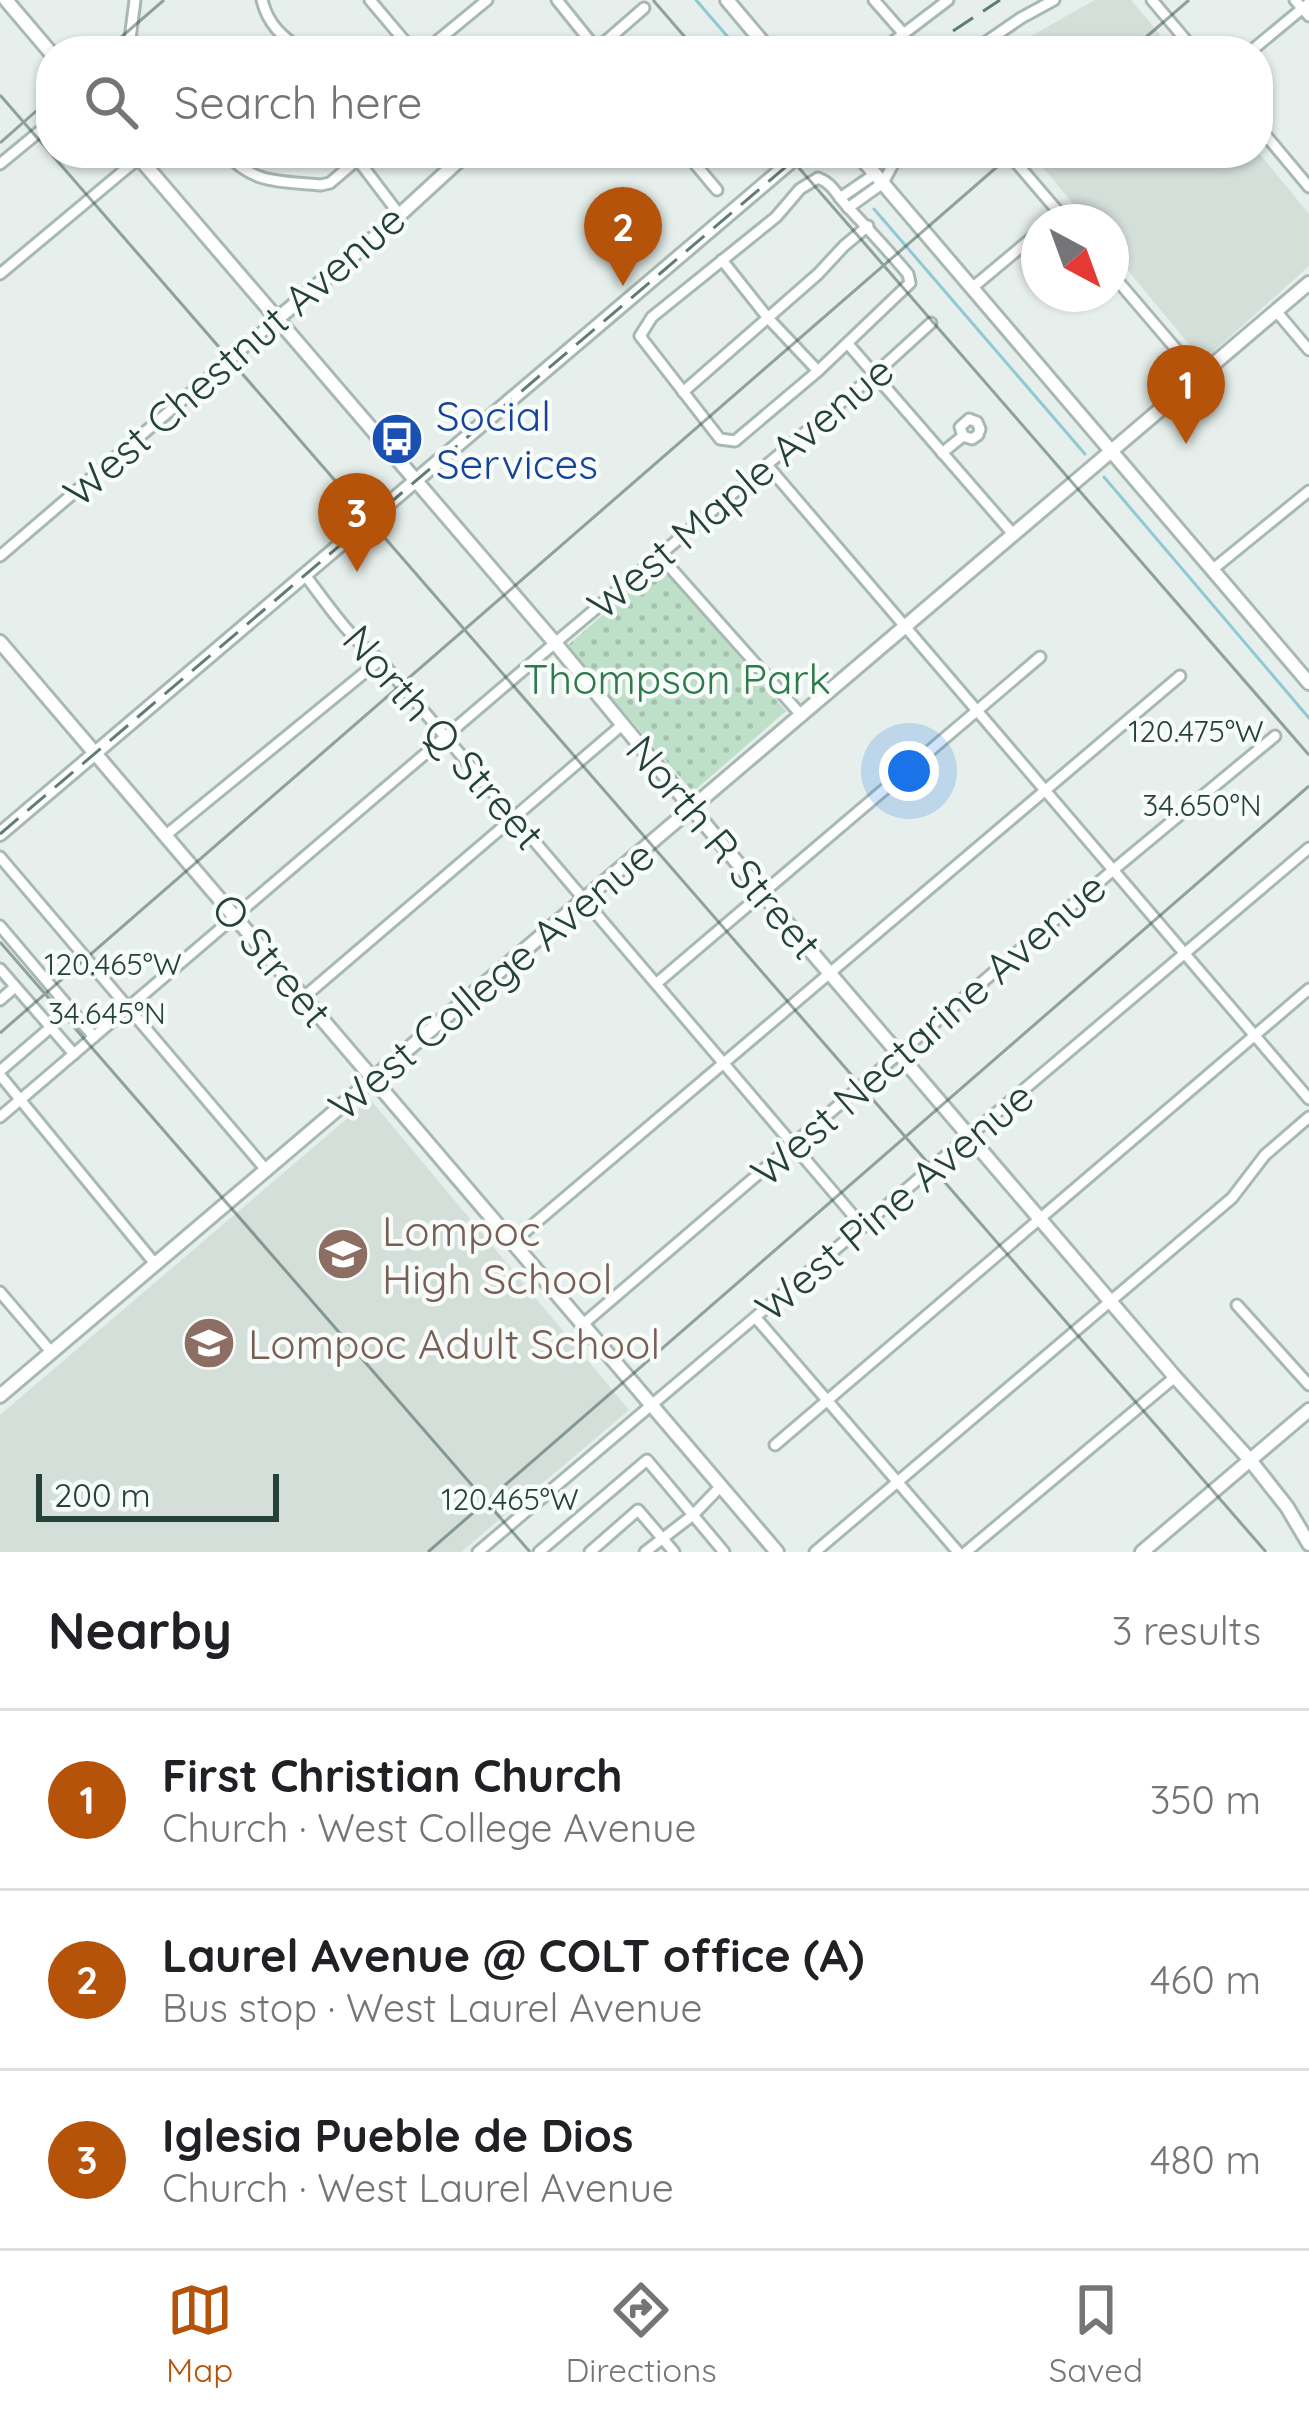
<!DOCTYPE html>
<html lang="en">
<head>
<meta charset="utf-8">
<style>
  :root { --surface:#fff; --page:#f2f2f2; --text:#202124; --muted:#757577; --line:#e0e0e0; --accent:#b45309 }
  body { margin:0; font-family:Quicksand,sans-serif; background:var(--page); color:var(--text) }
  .compass { position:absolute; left:1021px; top:204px; width:108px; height:108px; border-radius:50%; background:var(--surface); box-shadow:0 3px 9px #0004; rotate:139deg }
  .scale { position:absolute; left:36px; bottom:30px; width:243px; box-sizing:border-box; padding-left:12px; border:6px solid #24423a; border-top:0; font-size:33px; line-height:42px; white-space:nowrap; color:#24423a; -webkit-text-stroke:9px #f7fbf9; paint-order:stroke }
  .you { position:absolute; left:909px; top:771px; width:42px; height:42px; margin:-30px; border:9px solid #fff; border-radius:50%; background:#1a73e8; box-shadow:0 0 0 18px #1a73e833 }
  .badge { display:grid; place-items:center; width:78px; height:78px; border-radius:50%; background:var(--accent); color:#fff; font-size:39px; font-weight:700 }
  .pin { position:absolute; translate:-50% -99px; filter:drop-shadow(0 3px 6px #0008) }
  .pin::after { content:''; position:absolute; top:63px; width:42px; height:36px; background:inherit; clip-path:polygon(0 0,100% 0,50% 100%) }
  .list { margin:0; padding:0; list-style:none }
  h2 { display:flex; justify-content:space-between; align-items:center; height:156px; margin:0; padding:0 48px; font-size:51px }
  h2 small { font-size:39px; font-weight:400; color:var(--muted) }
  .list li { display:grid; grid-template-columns:78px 1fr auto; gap:36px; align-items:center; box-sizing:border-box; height:180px; padding:0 48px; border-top:3px solid var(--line) }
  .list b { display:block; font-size:45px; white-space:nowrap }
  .list p { margin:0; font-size:39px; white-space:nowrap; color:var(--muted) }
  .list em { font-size:39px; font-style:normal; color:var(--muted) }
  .icon { flex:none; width:66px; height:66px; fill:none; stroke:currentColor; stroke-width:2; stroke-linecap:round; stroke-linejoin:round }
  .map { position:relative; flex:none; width:1309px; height:1552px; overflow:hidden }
  .search { position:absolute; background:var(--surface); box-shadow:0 3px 9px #0004; left:36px; right:36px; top:36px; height:132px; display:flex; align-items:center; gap:30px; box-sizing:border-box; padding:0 42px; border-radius:48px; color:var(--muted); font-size:45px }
  .sheet { height:696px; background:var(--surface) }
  nav { display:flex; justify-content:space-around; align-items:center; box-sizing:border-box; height:168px; border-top:3px solid var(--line); background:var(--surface); font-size:33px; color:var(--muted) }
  nav a { display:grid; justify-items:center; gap:6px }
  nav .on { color:var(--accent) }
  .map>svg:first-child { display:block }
</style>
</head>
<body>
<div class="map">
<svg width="1309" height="1552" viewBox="0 0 1309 1552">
  <defs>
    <pattern id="park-dots" width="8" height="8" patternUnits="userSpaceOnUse" patternTransform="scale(3)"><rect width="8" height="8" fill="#bfe0c8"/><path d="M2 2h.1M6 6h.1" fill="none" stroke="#a4c1ad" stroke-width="1.8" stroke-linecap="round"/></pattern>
  </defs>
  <rect width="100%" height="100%" fill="#e6efeb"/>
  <!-- built -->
  <g fill="#d4dfda">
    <path d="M1095,0H1131L1174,51H1004Z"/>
    <path d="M1258,152L1309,214V266L1203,361L1111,250V222H1088L1031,153Z"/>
    <path d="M370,1099L629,1410L461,1552H0V1415Z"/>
  </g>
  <!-- park -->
  <path fill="url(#park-dots)" d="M660,565L786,711L693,792L567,646Z"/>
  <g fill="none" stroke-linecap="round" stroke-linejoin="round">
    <!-- stream -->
    <g stroke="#8ec9d4" stroke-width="3">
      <path d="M696,0L740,51"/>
      <path d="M874,209L1085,454"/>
      <path d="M1104,477L1309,718"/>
    </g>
    <!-- minor casing -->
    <g stroke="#a8b8b2" stroke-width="15">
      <g id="minor">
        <path d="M135,0L130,39L138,51"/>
        <path d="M262,0C268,25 282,36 302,51"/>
        <path d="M370,0L413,51"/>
        <path d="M557,0L598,51"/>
        <path d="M874,0L903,33"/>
        <path d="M1152,0L1195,51"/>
        <path d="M1295,0L1309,16"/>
        <path d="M597,49L644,8"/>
        <path d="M425,51L487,0"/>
        <path d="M881,51L948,0"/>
        <path d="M973,51L1021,18L1054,0"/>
        <path d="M1251,51L1309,3"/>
        <path d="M1258,126L1309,187"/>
        <path d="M226,153C254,185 281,181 321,185L330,183L365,153"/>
        <path d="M686,153L717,190"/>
        <path d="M1008,153L1067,222"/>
        <path d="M358,160L399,214"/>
        <path d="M0,164L51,122"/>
        <path d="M818,178C832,183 836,194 846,205C867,228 888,250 908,274L910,283L818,371L735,441L720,439L640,336L652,317L776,217L800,189Z"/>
        <path d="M840,198L875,174"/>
        <path d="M848,208L883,183L899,153"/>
        <path d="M722,260L768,318L818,371"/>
        <path d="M1111,273L1199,376"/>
        <path d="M0,274L145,153"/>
        <path d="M972,288L1039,232"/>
        <path d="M1276,311L1309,350"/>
        <path d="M848,344L1013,534"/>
        <path d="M683,392L818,274L844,246L868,226"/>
        <path d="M942,453L963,436L972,439L978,435L980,429L977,422L969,419L960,427L963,436"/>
        <path d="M767,465L1309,1099"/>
        <path d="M0,556L276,320"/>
        <path d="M660,556L802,716"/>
        <path d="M1212,570L1309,491"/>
        <path d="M305,575C327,604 350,639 380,660L863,1227"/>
        <path d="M166,835L380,660"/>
        <path d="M0,857L267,1171"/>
        <path d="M0,926L94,1037"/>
        <path d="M0,969L74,1054"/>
        <path d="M657,983L1040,657"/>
        <path d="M304,997L622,725"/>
        <path d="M0,1000L15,987"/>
        <path d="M0,1071L50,1028"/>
        <path d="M0,1075L156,1265"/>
        <path d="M0,1117L555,643L875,374L931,323"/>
        <path d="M514,1241L1180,676"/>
        <path d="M0,1292L52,1353"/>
        <path d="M1237,1305L1309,1385"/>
        <path d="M756,1318L958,1552"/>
        <path d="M582,1325L1112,871L1275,736"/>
        <path d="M775,1445L1309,989"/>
        <path d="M478,1552L1309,848"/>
        <path d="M539,1552L647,1460L724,1552"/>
        <path d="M590,1552L638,1510L674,1552"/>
        <path d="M645,1552L693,1515L721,1486"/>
        <path d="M815,1552L1232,1198L1265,1155L1309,1117"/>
        <path d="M966,1552L1175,1377"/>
      </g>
    </g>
    <!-- tertiary casing -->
    <g stroke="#a8b8b2" stroke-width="18">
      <g id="tertiary">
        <path d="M6,0L51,53"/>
        <path d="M727,0L770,51"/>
        <path d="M595,51L597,49"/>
        <path d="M135,153L555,643L797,935L1175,1377L1250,1460L1287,1507L1309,1544"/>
        <path d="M857,153L1309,683"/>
        <path d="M276,320L381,232L467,153"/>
        <path d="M0,642L777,1552"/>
        <path d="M0,834L801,153"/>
        <path d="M0,1396L1309,283"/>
        <path d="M1142,1552L1309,1410"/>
      </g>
    </g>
    <!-- minor -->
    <use href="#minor" stroke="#fff" stroke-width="9"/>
    <!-- tertiary -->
    <use href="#tertiary" stroke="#fff" stroke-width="12"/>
    <!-- rail -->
    <g stroke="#5f7d75" stroke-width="3" stroke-dasharray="24 12" stroke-linecap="butt">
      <path d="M923,51L1000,0"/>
      <path d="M0,834L802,153"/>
    </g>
  </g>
  <!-- ticks -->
  <path fill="none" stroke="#24423a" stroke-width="3" stroke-opacity="0.45" d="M653,0L697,51M105,51L164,0M1130,51L1189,0M0,95L1266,1552M0,143L51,98M786,153L1309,755M0,942L530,1552M0,1033L1013,153M428,1552L1309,786"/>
  <!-- icons -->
  <defs>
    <g id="bus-disc" transform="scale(2.7)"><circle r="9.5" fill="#1a4fb4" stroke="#f7fbf9"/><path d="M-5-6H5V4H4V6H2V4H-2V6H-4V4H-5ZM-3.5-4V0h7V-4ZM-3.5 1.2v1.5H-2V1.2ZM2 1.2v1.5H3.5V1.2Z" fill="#fff"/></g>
    <g id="school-disc" transform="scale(2.7)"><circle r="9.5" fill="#8d6e63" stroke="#f7fbf9"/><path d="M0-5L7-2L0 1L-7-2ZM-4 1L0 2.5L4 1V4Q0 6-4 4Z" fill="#fff"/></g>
  </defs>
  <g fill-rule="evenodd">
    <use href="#bus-disc" x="397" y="439"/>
    <use href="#school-disc" x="343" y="1254"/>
    <use href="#school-disc" x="209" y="1343"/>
  </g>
  <g text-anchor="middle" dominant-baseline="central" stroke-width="9" stroke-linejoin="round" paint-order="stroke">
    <!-- street labels -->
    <g font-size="42" fill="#24423a" stroke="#f7fbf9">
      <text transform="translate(234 355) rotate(-41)">West Chestnut Avenue</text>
      <text transform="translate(740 487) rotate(-40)">West Maple Avenue</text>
      <text transform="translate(444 737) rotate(49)">North Q Street</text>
      <text transform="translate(724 847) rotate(50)">North R Street</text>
      <text transform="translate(272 960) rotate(50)">O Street</text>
      <text transform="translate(491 980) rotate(-40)">West College Avenue</text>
      <text transform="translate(928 1029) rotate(-41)">West Nectarine Avenue</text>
      <text transform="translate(894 1201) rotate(-40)">West Pine Avenue</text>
    </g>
    <!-- transit labels -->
    <g font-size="42" fill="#164399" stroke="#f7fbf9" text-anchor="start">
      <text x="436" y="415">Social<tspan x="436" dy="48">Services</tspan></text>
    </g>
    <!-- park labels -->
    <g font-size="42" fill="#2d7a4b" stroke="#f7fbf9">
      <text x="677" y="678">Thompson Park</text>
    </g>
    <!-- education labels -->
    <g font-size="42" fill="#785e54" stroke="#f7fbf9" text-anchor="start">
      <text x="382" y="1230">Lompoc<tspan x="382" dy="48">High School</tspan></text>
      <text x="248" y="1343">Lompoc Adult School</text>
    </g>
  </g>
  <g font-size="30" text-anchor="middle" fill="#24423a" stroke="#f7fbf9" stroke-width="9" stroke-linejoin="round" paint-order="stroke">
    <text x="1196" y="742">120.475°W</text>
    <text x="1202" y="816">34.650°N</text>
    <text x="113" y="975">120.465°W</text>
    <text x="107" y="1024">34.645°N</text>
    <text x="510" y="1510">120.465°W</text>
  </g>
</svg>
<svg class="compass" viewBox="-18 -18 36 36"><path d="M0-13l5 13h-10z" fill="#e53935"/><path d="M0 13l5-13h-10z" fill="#757577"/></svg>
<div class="scale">200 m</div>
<div class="you"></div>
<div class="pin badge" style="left:1186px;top:444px">1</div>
<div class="pin badge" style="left:623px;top:286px">2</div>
<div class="pin badge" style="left:357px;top:572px">3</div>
<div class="search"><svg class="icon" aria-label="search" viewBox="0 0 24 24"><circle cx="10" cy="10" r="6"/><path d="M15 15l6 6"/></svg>Search here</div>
</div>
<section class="sheet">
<h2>Nearby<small>3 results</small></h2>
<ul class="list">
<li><span class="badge">1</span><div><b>First Christian Church</b><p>Church · West College Avenue</p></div><em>350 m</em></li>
<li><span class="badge">2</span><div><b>Laurel Avenue @ COLT office (A)</b><p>Bus stop · West Laurel Avenue</p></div><em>460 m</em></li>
<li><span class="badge">3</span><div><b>Iglesia Pueble de Dios</b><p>Church · West Laurel Avenue</p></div><em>480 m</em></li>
</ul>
</section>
<nav>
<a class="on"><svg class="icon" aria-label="map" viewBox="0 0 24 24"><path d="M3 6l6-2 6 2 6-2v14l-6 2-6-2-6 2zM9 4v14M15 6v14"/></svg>Map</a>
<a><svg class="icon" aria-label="directions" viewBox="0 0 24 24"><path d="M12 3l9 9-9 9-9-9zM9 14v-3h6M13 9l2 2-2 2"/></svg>Directions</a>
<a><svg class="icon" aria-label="saved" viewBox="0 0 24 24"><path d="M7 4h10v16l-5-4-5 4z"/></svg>Saved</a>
</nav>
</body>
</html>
